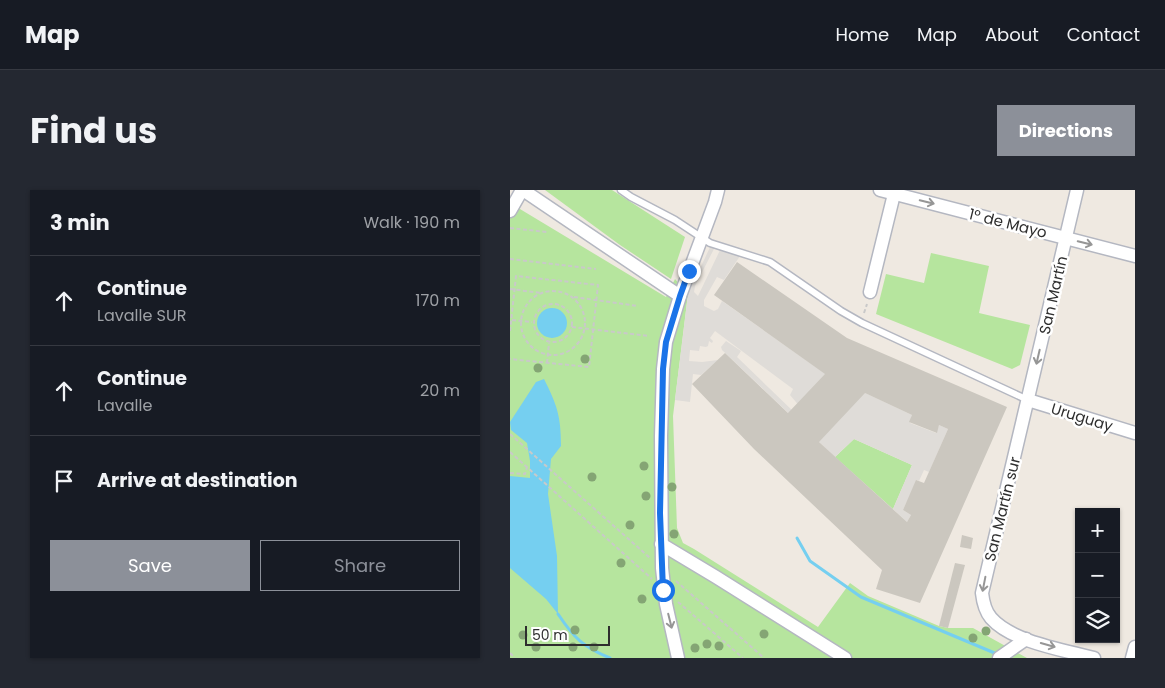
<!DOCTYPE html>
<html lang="en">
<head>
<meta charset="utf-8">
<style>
  :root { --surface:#171b24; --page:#242831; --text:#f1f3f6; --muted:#9ea1a6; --line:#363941; --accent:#8c9099 }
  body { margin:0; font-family:Poppins,sans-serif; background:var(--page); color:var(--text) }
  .controls { position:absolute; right:15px; bottom:15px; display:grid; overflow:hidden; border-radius:0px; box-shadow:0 1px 4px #0004 }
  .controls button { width:45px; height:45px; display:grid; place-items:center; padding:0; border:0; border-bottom:1px solid var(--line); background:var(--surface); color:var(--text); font:25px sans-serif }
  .scale { position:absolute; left:15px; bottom:12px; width:85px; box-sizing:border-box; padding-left:5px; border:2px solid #2e2e2e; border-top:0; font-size:14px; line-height:18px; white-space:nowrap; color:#2e2e2e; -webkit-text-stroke:4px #fff; paint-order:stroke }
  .stop { position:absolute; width:15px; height:15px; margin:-11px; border:4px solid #1a73e8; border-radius:50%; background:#fff }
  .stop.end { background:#1a73e8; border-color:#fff; box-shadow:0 1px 5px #0008 }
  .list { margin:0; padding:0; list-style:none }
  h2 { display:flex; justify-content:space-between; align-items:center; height:65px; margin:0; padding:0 20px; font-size:21px }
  h2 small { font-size:16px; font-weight:400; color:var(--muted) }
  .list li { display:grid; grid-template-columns:32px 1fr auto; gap:15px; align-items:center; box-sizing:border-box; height:90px; padding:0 20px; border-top:1px solid var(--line) }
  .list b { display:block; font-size:19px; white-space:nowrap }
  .list p { margin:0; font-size:16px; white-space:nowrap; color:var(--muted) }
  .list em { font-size:16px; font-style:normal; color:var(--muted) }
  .actions { display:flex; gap:10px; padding:15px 20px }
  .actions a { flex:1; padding:11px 0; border:1px solid var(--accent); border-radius:0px; text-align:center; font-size:18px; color:var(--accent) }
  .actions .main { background:var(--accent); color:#fff }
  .icon { flex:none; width:28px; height:28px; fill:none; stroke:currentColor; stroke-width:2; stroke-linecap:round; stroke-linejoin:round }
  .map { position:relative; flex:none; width:625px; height:468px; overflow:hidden; border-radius:0px }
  header { display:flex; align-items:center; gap:30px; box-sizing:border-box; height:70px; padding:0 25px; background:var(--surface); border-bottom:1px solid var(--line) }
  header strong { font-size:24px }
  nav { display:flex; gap:28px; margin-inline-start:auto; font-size:18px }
  .intro { display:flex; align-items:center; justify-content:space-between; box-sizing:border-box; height:120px; padding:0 30px }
  h1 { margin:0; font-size:35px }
  .button { padding:12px 22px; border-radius:0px; background:var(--accent); color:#fff; font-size:18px; font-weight:700 }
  main { display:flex; gap:30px; padding:0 30px }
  aside { flex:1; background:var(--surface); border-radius:0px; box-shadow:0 1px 4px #0004 }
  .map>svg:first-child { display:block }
</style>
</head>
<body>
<header>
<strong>Map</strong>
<nav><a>Home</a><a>Map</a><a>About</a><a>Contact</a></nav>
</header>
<div class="intro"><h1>Find us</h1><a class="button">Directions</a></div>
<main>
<aside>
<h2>3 min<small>Walk · 190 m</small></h2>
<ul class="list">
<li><svg class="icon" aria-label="ahead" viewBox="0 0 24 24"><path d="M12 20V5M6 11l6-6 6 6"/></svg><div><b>Continue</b><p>Lavalle SUR</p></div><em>170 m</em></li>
<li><svg class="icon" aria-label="ahead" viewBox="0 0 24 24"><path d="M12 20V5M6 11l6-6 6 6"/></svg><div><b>Continue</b><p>Lavalle</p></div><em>20 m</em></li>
<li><svg class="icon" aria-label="arrive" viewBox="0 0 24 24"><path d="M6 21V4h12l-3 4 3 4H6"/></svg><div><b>Arrive at destination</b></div></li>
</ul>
<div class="actions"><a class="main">Save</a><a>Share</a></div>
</aside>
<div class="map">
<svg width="625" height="468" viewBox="0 0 625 468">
  <rect width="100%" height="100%" fill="#efe9e1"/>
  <!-- green -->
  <g fill="#b6e59e">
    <path d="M35,0H102L175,47L161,89L110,55Z"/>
    <path d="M0,13L156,107L165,89L178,104L163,226L167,338L173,353L184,359L308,437L340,393L358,406L429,436L438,438H463L517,468H0Z"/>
    <path d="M421,63L479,76L469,123L520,135L510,175L502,179L366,124L376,84L414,93Z"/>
    <path d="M344,249L402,275L383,319L325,267Z"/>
  </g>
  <!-- plaza -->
  <path fill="#dfdcd8" d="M202,53L206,55L185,96L184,102L188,106L212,56L232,63L214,90L207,87L194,110V116L204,121L208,119L212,111L317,185L402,225L400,233L426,243L429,235L438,239L419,282L414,280L409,291L407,290L393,320L401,325L397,332L383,319L402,275L344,249L325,267L212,160L211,157L216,151L231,161L227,167L285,223L291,218L280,205L283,199L205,141L200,148L203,151L202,153L199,151L198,156L196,157L190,156L189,161L180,160L179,171L192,172L208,170L191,185L183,184L180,212L165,210L178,104Z"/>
  <!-- water -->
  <g fill="#75cff0">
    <circle cx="42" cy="133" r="15"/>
    <path d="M34,189C47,215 51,226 51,256L41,269L38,304L47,366L48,424L36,409L0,378V286L20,288V271L17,253L1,240L0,232L26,192Z"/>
  </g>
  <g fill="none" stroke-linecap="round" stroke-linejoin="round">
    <!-- stream -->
    <g stroke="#75cff0" stroke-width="3">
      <path d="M287,348L300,371L351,407L487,464"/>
      <path d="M48,424C64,448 73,457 100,468"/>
    </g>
  </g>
  <!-- building -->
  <g fill="#cbc7bf" fill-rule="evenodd">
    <path d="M227,72L337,148L497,217L410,413L366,399L372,380L244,259L182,194L215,163L278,223L315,184L204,105ZM355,203L402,225L399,232L427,243L429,235L438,239L414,293L406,290L393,320L401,325L397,332L309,252Z"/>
    <path d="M452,345L463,348L461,359L450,357Z"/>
    <path d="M445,373L455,375L438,438L429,436Z"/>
  </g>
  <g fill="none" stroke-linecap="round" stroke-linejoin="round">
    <!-- service casing -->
    <g stroke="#b4b7c1" stroke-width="9">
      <path id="service" d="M111,0L121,7L165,30L200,53L260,72L331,121L352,133L518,210"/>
    </g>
    <!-- minor casing -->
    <g stroke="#b4b7c1" stroke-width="15">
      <g id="minor">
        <path d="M13,0L170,106"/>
        <path d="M370,0L625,66"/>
        <path d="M567,0L472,403C473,412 475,421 481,428C502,452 554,460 584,468"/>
        <path d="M0,21L12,0"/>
        <path d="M360,102L385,0"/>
        <path d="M518,210L625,243"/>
        <path d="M151,354L206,387L335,468"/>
        <path d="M168,468L156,414L152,378L151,246L153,179L156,152L170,106L205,12L208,0"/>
        <path d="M489,468L516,449"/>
        <path d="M622,468L625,457"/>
      </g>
    </g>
    <!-- path -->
    <g stroke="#c9c9c9" stroke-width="2" stroke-dasharray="4 2.5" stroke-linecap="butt">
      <path d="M0,38L37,42"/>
      <path d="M0,69L86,79"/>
      <path d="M0,99L31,103"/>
      <circle cx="43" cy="133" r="32"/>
      <path d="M64,107L128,116"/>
      <circle cx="43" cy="133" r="19"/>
      <path d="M354,123L357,114"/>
      <path d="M2,130L22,132"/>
      <path d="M62,137L139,146"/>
      <path d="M0,141L6,86L88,95L79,177L0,169"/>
      <path d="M37,173L39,153"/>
      <path d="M0,244L140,368"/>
      <path d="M0,262L142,389"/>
      <path d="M0,283L15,284L17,277"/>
      <path d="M166,391L254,468"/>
      <path d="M168,412L233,468"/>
      <path d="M0,463L5,468"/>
    </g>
    <!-- service -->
    <use href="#service" stroke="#fff" stroke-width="6"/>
    <!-- minor -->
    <use href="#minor" stroke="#fff" stroke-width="12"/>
  </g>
  <!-- trees -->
  <g fill="#84a574">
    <circle cx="75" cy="169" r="4.5"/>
    <circle cx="28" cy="178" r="4.5"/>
    <circle cx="134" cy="276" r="4.5"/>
    <circle cx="82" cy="287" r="4.5"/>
    <circle cx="162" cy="297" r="4.5"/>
    <circle cx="136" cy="306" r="4.5"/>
    <circle cx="120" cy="335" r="4.5"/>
    <circle cx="164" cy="344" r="4.5"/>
    <circle cx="111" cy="373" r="4.5"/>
    <circle cx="132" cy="409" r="4.5"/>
    <circle cx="65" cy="440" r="4.5"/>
    <circle cx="476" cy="441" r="4.5"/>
    <circle cx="254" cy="444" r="4.5"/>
    <circle cx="13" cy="445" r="4.5"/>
    <circle cx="463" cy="448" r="4.5"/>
    <circle cx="197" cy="454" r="4.5"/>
    <circle cx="209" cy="456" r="4.5"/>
    <circle cx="26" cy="457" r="4.5"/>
    <circle cx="63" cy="457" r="4.5"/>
    <circle cx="84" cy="457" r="4.5"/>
    <circle cx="185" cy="458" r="4.5"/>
  </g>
  <!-- one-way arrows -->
  <defs><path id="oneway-shaft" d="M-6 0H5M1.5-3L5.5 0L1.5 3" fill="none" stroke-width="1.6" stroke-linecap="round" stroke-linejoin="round" transform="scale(1.25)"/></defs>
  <g stroke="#969696">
    <use href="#oneway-shaft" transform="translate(417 12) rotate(14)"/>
    <use href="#oneway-shaft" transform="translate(575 53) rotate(14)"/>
    <use href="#oneway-shaft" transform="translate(528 167) rotate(103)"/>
    <use href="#oneway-shaft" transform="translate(474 394) rotate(101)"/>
    <use href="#oneway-shaft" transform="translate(160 431) rotate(76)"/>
    <use href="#oneway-shaft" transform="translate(538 455) rotate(16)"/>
  </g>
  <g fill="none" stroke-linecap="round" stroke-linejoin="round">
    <!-- route -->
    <path stroke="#1a73e8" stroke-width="6" d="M153,400L150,323L153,179L156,152L170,106L179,81"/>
  </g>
  <g text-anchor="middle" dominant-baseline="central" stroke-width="5" stroke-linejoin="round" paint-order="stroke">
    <!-- street labels -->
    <g font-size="15" fill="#2e2e2e" stroke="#fff">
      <text transform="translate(498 33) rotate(14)">1º de Mayo</text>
      <text transform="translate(543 105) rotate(-77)">San Martín</text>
      <text transform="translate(572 227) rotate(17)">Uruguay</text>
      <text transform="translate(492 319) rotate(-76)">San Martín sur</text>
    </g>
  </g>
</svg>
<div class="controls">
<button>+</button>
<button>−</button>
<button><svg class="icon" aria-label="layers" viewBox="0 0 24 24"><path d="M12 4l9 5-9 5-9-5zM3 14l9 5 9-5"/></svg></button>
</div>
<div class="scale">50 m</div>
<div class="stop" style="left:153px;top:400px"></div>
<div class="stop end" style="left:179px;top:81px"></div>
</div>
</main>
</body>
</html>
